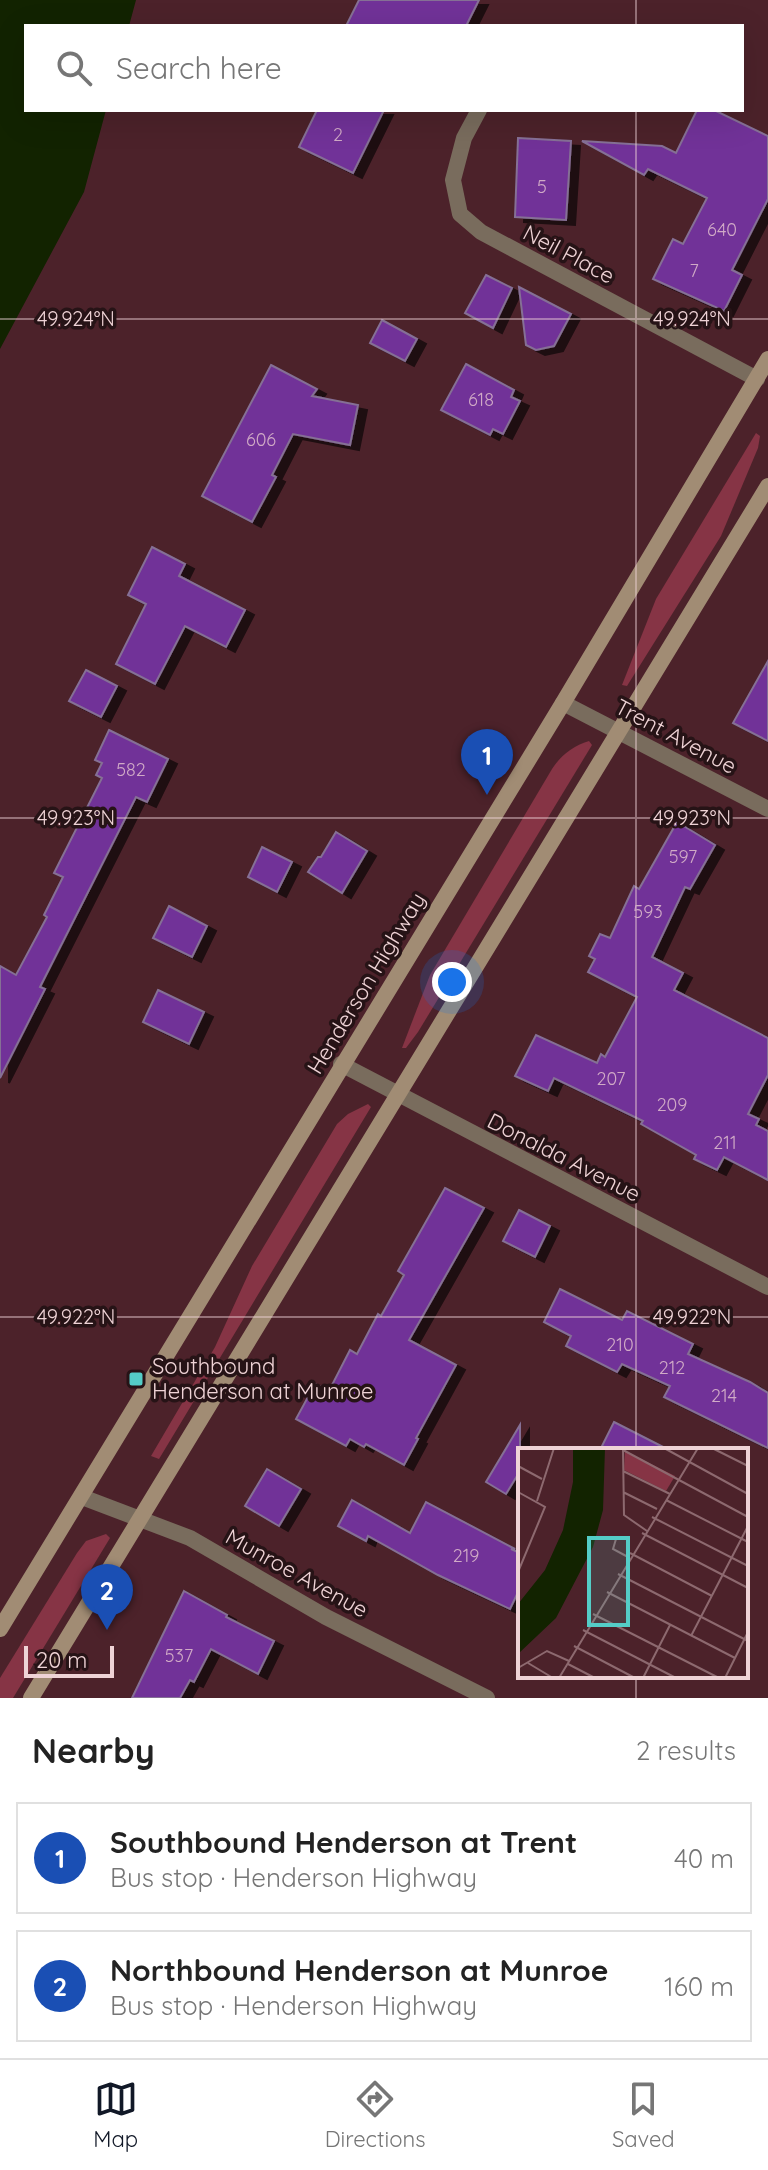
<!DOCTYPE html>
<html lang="en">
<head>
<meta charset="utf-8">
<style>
  :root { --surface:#fff; --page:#f2f2f2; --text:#222; --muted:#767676; --line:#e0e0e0; --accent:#111827 }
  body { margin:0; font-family:Quicksand,sans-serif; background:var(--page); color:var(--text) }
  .scale { position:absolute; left:24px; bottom:20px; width:90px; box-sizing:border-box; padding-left:8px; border:4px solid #efd3d6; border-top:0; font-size:22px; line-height:28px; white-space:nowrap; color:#efd3d6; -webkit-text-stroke:6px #261316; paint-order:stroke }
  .you { position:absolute; left:452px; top:982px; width:28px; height:28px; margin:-20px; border:6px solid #fff; border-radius:50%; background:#1a73e8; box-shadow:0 0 0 12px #1a73e833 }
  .badge { display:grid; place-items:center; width:52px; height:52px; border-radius:50%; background:var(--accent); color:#fff; font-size:26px; font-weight:700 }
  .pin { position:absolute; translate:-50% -66px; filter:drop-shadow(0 2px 4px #0008) }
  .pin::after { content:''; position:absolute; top:42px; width:28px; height:24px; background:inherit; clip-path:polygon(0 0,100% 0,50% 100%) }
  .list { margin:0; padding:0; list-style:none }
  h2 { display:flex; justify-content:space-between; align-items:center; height:104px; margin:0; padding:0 32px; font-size:34px }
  h2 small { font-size:26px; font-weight:400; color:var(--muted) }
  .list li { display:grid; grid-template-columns:52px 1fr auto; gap:24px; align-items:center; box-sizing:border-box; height:112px; margin:0 16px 16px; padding:0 16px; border:2px solid var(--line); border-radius:0px }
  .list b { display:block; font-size:30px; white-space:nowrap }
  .list p { margin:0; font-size:26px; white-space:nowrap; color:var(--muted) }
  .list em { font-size:26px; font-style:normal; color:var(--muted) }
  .icon { flex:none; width:44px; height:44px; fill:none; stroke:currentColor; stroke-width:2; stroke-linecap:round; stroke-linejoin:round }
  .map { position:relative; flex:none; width:768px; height:1698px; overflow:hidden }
  .search { position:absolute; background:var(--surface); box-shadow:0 8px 32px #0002; left:24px; right:24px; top:24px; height:88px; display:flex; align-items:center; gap:20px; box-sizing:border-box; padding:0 28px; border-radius:0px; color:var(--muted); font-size:30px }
  .sheet { height:360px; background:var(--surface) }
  nav { display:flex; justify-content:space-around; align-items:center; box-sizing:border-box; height:112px; border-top:2px solid var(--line); background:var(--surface); font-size:22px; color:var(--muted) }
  nav a { display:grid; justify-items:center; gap:4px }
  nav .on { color:var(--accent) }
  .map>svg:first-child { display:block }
</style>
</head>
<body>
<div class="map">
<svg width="768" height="1698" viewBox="0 0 768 1698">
  <defs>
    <filter id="shadow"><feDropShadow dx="9" dy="5" stdDeviation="0" flood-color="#0009"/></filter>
  </defs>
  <rect width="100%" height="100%" fill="#4c222a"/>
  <!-- green -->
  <g fill="#863445">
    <path d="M756,433L760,436L758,448L721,536L627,686L622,685L656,599Z"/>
    <path d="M589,741L592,745L418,1032L406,1048H402L430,975L552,769C561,755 573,746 589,741Z"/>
    <path d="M368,1104L371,1107L159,1459L151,1456L215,1347L252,1266L337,1124L348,1114Z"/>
    <path d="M106,1534L110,1538L13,1698H0V1678L77,1553L86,1541Z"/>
  </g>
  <!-- water -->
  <path fill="#122300" d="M0,0H136L129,26H26V110H106L84,192L0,349Z"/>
  <!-- building -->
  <g fill="#713198" stroke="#856f95" stroke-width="2" filter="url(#shadow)">
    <path d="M359,0H479L466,26H346Z"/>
    <path d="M317,110H384L353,173L299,147Z"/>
    <path d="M697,110H714L768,136V199L732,270L742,275L724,311L653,279L673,239L683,244L707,198L648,169L644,175L582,141L662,146L676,153Z"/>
    <path d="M518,138L571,141L566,220L515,217Z"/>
    <path d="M486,275L512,288L493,328L465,313Z"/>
    <path d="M519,287L571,314L554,346L536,350L526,345Z"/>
    <path d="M382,320L417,339L405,361L370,343Z"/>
    <path d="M466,364L514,390L511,397L520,401L503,434L493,429L490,435L441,410Z"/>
    <path d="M271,365L317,389L312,396L358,405L350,445L293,434L272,475L276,477L252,522L202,496Z"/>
    <path d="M152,547L185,564L179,576L245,610L226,647L185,626L155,684L116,664L146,604L128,595Z"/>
    <path d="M768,661V741L733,723Z"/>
    <path d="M86,670L117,686L101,717L69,701Z"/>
    <path d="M109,730L168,759L147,802L136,797L40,987L45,989L0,1078V966L16,975L47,917L44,915L63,877L54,873L102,778L96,775L102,763L95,760Z"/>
    <path d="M677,822L715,845L690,889L685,887L652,957L683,973L674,990L768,1038V1075L748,1114L759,1119L756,1125L768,1131V1180L724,1157L717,1170L694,1159L696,1155L641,1124L643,1121L554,1078L548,1091L515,1076L536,1035L597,1063L601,1054L605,1057L637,997L588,972L595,959L589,956L600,934L610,938L634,886L639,889Z"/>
    <path d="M336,832L367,851L342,893L308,872L318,857H321Z"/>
    <path d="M262,847L292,862L277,892L248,877Z"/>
    <path d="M169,906L207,926L192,957L153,938Z"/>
    <path d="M158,990L204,1012L189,1044L143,1022Z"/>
    <path d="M445,1188L484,1208L409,1340L456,1365L416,1438L418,1439L404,1465L366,1444L364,1447L350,1439L346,1446L296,1419L315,1384L329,1391L350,1350L357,1354L378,1314L381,1316L404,1275L398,1271Z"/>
    <path d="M519,1210L550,1226L535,1257L503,1241Z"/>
    <path d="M560,1289L622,1320L627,1311L693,1344L688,1354L750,1382L768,1393V1448L664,1397L670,1386L622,1364L617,1372L566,1346L571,1336L544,1322Z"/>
    <path d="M614,1422L669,1450H600Z"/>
    <path d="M520,1425V1471L506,1494L486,1482Z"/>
    <path d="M267,1469L301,1489L279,1526L245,1506Z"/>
    <path d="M352,1500L410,1533L426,1502L515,1549H511L520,1553V1588L510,1609L438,1575L368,1536L366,1541L338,1526Z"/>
    <path d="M184,1591L227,1615L226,1617L274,1641L258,1674L211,1649L194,1682L190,1680L180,1698H132Z"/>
  </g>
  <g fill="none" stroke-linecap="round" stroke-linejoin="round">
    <!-- minor -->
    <g stroke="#796c5d" stroke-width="16">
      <path d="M479,110L464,138L453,180L460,214L481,232L757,379"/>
      <path d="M563,703L768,809"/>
      <path d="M341,1064L768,1287"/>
    </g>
    <!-- tertiary -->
    <path stroke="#796c5d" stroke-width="16" d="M82,1497L190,1538L326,1617L487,1698"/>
    <!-- secondary -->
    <g stroke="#a18c74" stroke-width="16">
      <path d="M0,1629L563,703L768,359"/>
      <path d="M31,1698L768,486"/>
    </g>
  </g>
  <!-- ticks -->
  <path fill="none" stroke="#efd3d6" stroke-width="2" stroke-opacity="0.45" d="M636,0V26M636,110V1450M0,319H768M0,818H768M0,1317H768M636,1676V1698"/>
  <!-- markers -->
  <rect fill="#54cdc7" stroke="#261316" stroke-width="3" x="128" y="1371" width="16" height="16" rx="4"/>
  <g text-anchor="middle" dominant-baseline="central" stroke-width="7" stroke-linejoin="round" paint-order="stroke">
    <!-- number labels -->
    <g font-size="18" fill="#d0aac6">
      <text x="338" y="134">2</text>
      <text x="542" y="186">5</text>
      <text x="722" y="229">640</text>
      <text x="694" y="270">7</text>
      <text x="481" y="399">618</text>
      <text x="261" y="439">606</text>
      <text x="131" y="769">582</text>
      <text x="683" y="856">597</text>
      <text x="648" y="911">593</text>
      <text x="611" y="1078">207</text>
      <text x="672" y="1104">209</text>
      <text x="725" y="1142">211</text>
      <text x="620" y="1344">210</text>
      <text x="672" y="1367">212</text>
      <text x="724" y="1395">214</text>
      <text x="466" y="1555">219</text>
      <text x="179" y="1655">537</text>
    </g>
    <!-- street labels -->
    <g font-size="22" fill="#efd3d6" stroke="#261316">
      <text transform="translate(569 254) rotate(28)">Neil Place</text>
      <text transform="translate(676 736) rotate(28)">Trent Avenue</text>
      <text transform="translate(366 983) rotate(-59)">Henderson Highway</text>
      <text transform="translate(564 1157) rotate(27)">Donalda Avenue</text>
      <text transform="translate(297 1573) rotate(29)">Munroe Avenue</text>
    </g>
    <!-- poi labels -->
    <g font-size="22" fill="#efd3d6" stroke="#261316" text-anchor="start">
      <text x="152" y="1366">Southbound<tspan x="152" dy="25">Henderson at Munroe</tspan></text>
    </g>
  </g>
  <!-- overview -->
  <g transform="translate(518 1448)">
    <rect width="230" height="230" fill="#4c222a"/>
    <path d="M107,3L157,28L148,43L106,22Z" fill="#863445"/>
    <path d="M55,0H87L85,62L75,99L38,170L0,206V156L27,122L45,82L55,34Z" fill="#122300"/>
    <path fill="none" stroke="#8d696f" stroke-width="2" d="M146,0L230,46M194,0L230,18M105,2L230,69M105,2L106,67L129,83M0,18L24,31M105,23L152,46M0,44L27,59L0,124M105,44L139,61M148,52L230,94M19,53L36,0M134,69L230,118M124,85L230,140M98,91L95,101L110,109M112,105L194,148M100,126L230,193M89,144L217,210M75,166L201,230M65,182L158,230M173,188L230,78M56,198L117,230M10,215L35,230M50,216L77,230M0,220L29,203L51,213M41,230L180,0M125,230L152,177M207,230L230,184"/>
    <path fill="#54cdc7" fill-opacity="0.15" stroke="#54cdc7" stroke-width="4" d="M71,90H110V177H71Z"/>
    <rect width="230" height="230" fill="none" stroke="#efd3d6" stroke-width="4"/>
  </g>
  <g font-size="20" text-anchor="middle" fill="#efd3d6" stroke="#261316" stroke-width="7" stroke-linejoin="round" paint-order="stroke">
    <text x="76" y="326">49.924°N</text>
    <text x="692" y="326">49.924°N</text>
    <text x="76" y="825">49.923°N</text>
    <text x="692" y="825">49.923°N</text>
    <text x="76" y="1324">49.922°N</text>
    <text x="692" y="1324">49.922°N</text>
  </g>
</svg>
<div class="scale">20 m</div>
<div class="you"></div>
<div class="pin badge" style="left:487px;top:795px;background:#1a4fb4">1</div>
<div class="pin badge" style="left:107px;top:1630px;background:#1a4fb4">2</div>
<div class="search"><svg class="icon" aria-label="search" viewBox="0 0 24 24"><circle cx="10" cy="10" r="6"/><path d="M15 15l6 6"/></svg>Search here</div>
</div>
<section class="sheet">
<h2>Nearby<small>2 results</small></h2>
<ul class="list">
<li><span class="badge" style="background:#1a4fb4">1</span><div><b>Southbound Henderson at Trent</b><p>Bus stop · Henderson Highway</p></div><em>40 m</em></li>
<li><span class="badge" style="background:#1a4fb4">2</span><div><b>Northbound Henderson at Munroe</b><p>Bus stop · Henderson Highway</p></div><em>160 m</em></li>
</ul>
</section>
<nav>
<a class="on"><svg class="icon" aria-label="map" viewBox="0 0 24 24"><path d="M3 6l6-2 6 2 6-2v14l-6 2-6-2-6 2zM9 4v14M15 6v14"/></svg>Map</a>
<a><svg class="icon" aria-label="directions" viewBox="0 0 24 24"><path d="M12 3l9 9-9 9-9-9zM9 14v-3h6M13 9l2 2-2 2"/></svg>Directions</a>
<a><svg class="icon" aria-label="saved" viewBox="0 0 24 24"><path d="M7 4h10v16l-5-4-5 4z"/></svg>Saved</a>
</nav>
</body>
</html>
